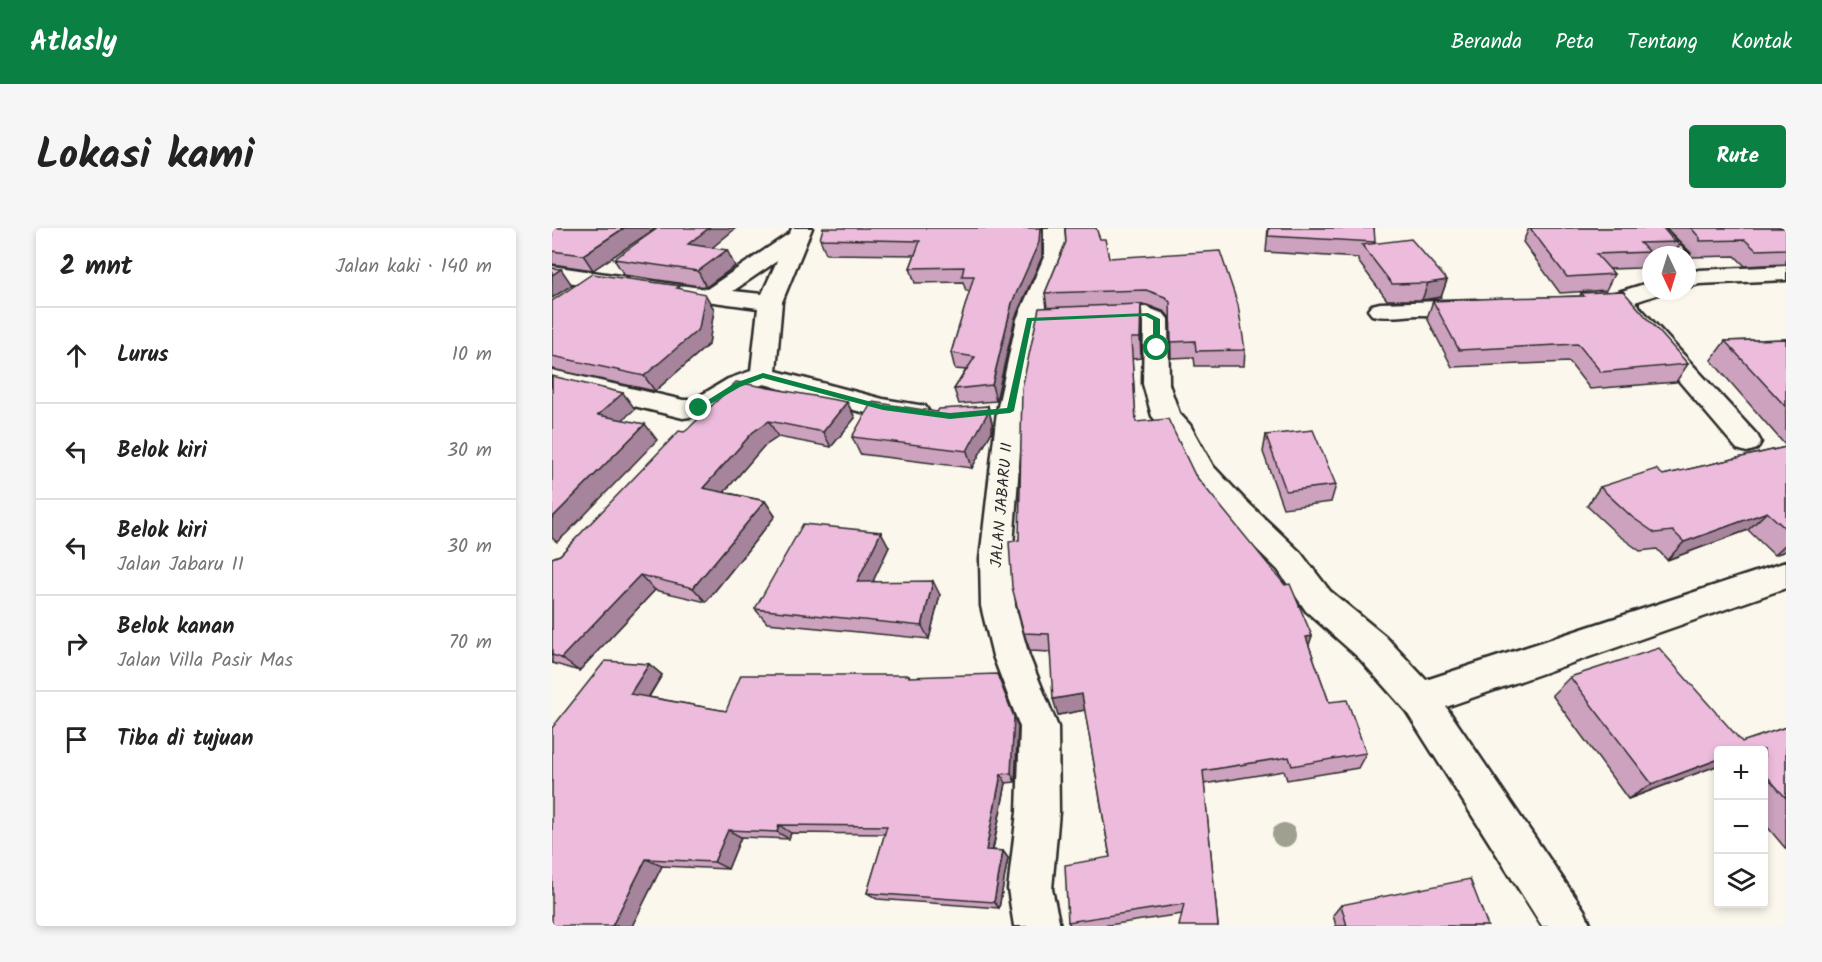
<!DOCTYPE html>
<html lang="id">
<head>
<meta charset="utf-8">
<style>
  :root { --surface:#fff; --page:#f6f6f6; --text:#222; --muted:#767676; --line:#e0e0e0; --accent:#0b8043 }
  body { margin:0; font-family:Kalam,sans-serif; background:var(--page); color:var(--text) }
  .controls { position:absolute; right:18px; bottom:18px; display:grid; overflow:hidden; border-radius:6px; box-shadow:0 3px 9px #0003 }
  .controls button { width:54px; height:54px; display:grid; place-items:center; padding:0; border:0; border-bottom:2px solid var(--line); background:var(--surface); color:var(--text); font:30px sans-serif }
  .compass { position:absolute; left:1090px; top:18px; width:54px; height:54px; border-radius:50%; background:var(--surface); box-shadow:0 3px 9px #0003; rotate:176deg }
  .stop { position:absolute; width:18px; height:18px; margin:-14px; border:4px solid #0b8043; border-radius:50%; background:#fff }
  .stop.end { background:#0b8043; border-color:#fff; box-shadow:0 2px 6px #0008 }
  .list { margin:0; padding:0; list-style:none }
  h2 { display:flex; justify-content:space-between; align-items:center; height:78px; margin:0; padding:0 24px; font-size:26px }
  h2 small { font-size:20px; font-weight:400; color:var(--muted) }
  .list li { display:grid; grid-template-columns:39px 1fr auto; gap:18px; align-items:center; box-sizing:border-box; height:96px; padding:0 24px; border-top:2px solid var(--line) }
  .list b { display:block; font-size:22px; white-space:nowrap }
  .list p { margin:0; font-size:20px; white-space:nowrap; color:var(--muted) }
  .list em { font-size:20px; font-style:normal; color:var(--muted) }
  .icon { flex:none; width:33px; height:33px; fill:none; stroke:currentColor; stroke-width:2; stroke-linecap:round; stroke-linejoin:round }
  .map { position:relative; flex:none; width:1234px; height:698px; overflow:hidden; border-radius:6px }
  header { display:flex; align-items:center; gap:36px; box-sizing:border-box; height:84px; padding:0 30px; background:var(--accent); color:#fff }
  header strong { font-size:28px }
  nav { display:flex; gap:33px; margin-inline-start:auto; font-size:21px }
  .intro { display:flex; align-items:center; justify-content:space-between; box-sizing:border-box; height:144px; padding:0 36px }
  h1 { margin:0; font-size:42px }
  .button { padding:15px 27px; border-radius:6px; background:var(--accent); color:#fff; font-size:21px; font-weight:700 }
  main { display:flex; gap:36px; padding:0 36px }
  aside { flex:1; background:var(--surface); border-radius:6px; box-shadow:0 3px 9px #0003 }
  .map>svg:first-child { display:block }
</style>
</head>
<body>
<header>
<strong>Atlasly</strong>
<nav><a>Beranda</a><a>Peta</a><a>Tentang</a><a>Kontak</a></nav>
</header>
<div class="intro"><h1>Lokasi kami</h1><a class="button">Rute</a></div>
<main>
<aside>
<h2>2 mnt<small>Jalan kaki · 140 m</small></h2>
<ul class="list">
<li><svg class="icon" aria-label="ahead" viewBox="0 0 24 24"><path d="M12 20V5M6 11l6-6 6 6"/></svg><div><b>Lurus</b></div><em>10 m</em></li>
<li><svg class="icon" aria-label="left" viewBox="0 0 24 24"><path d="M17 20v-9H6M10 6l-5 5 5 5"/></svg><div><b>Belok kiri</b></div><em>30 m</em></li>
<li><svg class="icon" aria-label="left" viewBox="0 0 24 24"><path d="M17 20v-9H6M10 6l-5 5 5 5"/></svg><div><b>Belok kiri</b><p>Jalan Jabaru II</p></div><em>30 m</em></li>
<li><svg class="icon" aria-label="right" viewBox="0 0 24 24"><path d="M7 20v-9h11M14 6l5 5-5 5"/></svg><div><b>Belok kanan</b><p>Jalan Villa Pasir Mas</p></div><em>70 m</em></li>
<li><svg class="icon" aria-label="arrive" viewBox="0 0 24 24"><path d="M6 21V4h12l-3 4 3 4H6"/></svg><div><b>Tiba di tujuan</b></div></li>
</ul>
</aside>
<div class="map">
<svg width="1234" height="698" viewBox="0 0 1234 698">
  <rect width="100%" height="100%" fill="#fbf7ec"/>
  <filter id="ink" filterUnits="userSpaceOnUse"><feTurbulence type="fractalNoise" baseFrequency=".0167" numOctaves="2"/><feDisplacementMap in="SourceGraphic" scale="12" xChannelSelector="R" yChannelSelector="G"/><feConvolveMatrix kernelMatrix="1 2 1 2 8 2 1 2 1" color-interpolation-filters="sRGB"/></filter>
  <g filter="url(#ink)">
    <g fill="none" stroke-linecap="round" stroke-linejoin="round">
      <!-- street casing -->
      <g stroke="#2b2b2b" stroke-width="5">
        <g id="street">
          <path d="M240,0H260L230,74L224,143L331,171L373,178L377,184L373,190C341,199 248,166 212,156L194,163L157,186L131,190L0,158V142L131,172H141L176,151L199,143L206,80L0,52V38L155,61L238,5ZM225,33L210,66L181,63Z"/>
          <path d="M492,0H512L514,29L492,83L594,79L612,86L616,91L617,156L627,185L638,197L661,238L692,271L748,324L778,363L833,408L874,452L1234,334V360L894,479L1032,682L1039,698H990L854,483L807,430L754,383L726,342L670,287L640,252L617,209L600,188L591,156L592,94L590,93L488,98L471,183L460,331L463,378L477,428L506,499L507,584L500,661L508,698H462L456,661L465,584L468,499L441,428L429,378L428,331L445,183L465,91L492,29Z"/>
          <path d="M1091,0H1112L1137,27L1135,29V27H1114Z"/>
          <path d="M1234,38V52L1147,56L1135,59V45L1147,42Z"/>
          <path d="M1099,54V63H1109L1107,66L1083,74L1205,207L1209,214L1205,221L1195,224L1185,221L1057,71L1060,66Z"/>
          <path d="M923,72L931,74L935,79L931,84C910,89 889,87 868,87C852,87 836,91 820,87L816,82L820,77L828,75Z"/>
        </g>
      </g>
      <!-- street -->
      <use href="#street" fill="#fbf7ec" fill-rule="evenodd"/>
    </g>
    <!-- trees -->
    <circle fill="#a0a090" cx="732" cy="607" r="12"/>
    <!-- wall -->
    <g fill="#cca2be" stroke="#2b2b2b" stroke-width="1.5">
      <path d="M0,0H104L41,42L0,36Z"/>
      <path d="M490,0V29L463,90L444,173L407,176L402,161L414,142L403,141L399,125L418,63H414L411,54L363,55L358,40L363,27L274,26L268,11Z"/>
      <path d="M716,0H822V15L895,52L889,69L870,72H835L806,33V30L714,24Z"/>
      <path d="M977,0H1111L1122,13H1127L1114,0H1234V36L1193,38L1183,28L1138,29L1139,25L1129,15L1121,27H1099V30H1094L1088,40L1058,41L1062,46L1054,62L1008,65L971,14Z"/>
      <path d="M514,14L557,30L693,122L692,138H643L642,129L619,130L618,90L613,84L595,77H589V130L580,131L584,194L643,247L757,418L777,474L814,525L806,540L735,552L732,543L652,556L666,698L630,686L550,698H519L516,694L558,629L533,482L506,487L498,424L478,423L472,405L467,312L495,80L493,65Z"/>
      <path d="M159,20L183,38L154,59L72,47L62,31Z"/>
      <path d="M131,62L162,81L157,116L103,163L0,141V73Z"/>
      <path d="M1029,65L1136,136L1124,154L1038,161L1017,134L900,139L875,90L881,73L1028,68Z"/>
      <path d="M1234,111V218L1159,132L1173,113Z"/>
      <path d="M295,174L303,190L279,219L226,209L211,219L172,264L213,273L223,288L154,374L103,362L27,443L0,435V330L8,327L132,204Z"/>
      <path d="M436,178L440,195V203L420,240L308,226L300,209L385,184Z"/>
      <path d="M714,207L784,257L779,274L731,280L711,224Z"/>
      <path d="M1234,219V323L1222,327L1196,302L1115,332L1105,321L1088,323L1066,307L1035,278L1048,259L1111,247Z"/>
      <path d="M329,304L337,319L321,353L388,367L377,411L215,395L203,381Z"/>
      <path d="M97,436L110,447L97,469L174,483L357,447L358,449L466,499L463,554L454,555L441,622L451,623L456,630L447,680L325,671L315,665L333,606L239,605L237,611L189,609L176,641L110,638L80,698Z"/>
      <path d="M1018,449L1190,514L1234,499V621L1212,595V522H1167V541L1164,538L1076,571L1000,467Z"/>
      <path d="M789,677L936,698H784L781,687Z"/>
    </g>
    <!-- shaded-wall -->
    <g fill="#a6849b" stroke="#2b2b2b" stroke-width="1.5">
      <path d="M72,0H104L41,42L31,27Z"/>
      <path d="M157,0H184L145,32L136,16Z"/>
      <path d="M488,0H490V29L463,90L444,173L440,157L460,75Z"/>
      <path d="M175,22L183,38L154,59L146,43Z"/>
      <path d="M9,41L20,57L0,70V47Z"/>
      <path d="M895,52L889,69L870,72L876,55Z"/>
      <path d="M153,66L162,81L157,116L103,163L92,148Z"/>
      <path d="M589,76L590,96L589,130L588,110Z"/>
      <path d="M71,165L83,181L59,202L46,187Z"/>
      <path d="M295,174L303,190L279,219L271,204Z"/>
      <path d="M436,178L440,195V203L420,240L415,223Z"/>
      <path d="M217,193L226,209L211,219L163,275L151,260L201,204Z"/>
      <path d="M93,196L105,212L15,305L5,314L0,310V290Z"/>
      <path d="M213,273L223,288L154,374L141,360Z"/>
      <path d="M1215,284L1196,302L1115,332L1132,314Z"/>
      <path d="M329,304L337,319L314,368L305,354Z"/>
      <path d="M1234,316V323L1222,327Z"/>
      <path d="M88,347L103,362L27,443L9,430Z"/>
      <path d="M381,353L388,367L377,411L370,398Z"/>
      <path d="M760,408L754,426V409Z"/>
      <path d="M97,436L110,447L92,476L78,466Z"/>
      <path d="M450,457L466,499L463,554L459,545Z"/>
      <path d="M530,466L533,482L506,487L501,471Z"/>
      <path d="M1167,531V537L1164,538L1076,571L1100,556Z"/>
      <path d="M449,546L454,555L439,629L434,622Z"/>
      <path d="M227,597L239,605L237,611L225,604Z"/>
      <path d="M176,602L189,609L176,641L162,634Z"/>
      <path d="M451,623L456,630L447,680L442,674Z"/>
      <path d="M94,631L110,638L80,698H60Z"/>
    </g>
    <!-- building -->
    <g fill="#edbcdd" stroke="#2b2b2b" stroke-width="1.5">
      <path d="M0,0H72L31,27L0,23Z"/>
      <path d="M106,0H157L136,16L175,22L146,43L62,31Z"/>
      <path d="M271,0H488L487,14L460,75L440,157L402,161L423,129L399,125L422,48H410L412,39L358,40L368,13L268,11Z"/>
      <path d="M513,0H544L548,11H553L557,30L668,23L686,77L693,122L644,123L643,113L619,114L618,74L613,69L594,62L493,65L514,14Z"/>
      <path d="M717,0H822L823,14L716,8Z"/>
      <path d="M978,0H1111L1122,13L1130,14L1088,15L1097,24L1044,26L1062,46L1015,49Z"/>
      <path d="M1139,0H1234V21L1204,22L1193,12L1148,13V10Z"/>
      <path d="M859,11L895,52L876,55L840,56L810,17Z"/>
      <path d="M0,40L9,41L0,47Z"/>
      <path d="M40,46L129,58L125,60L153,66L147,101L92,148L0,128V73Z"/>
      <path d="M1071,63L1136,136L1049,144L1026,116L907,122L881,73L951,70L1032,68L1029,65Z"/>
      <path d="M589,76L588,110H579L584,194L616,191L643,247L733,357L738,356L760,408L754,409L777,474L795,472L814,525L740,538L737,529L651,543L666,698H627L632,676L516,694L513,637L558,629L530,466L501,471L497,406L472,405L460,359L457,314L467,312L470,160L487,80Z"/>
      <path d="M1234,111V179L1173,113Z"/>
      <path d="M0,148L71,165L46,187L93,196L0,290Z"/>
      <path d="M184,154L295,174L271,204L217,193L201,204L151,260L213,273L141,360L88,347L9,430L0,427V330L8,327L127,203L132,204L135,202Z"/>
      <path d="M320,174L385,184L387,181L436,178L435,186L415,223L300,209Z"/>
      <path d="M761,202L784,257L734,263L714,207Z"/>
      <path d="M1234,219V301L1215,284L1132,314L1121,303L1103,305L1080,289L1048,259L1104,241L1111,247Z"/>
      <path d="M251,296L329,304L305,354L381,353L370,398L203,381Z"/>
      <path d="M1107,420L1190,514L1234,499V570L1212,545V522H1167V531L1100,556L1018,449Z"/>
      <path d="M53,433L97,436L78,466L174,483L189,447H357V449L445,446L462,489L459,545L449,546L434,622L451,623L442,674L315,665L335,598L227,597L225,604L176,602L162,634L94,631L60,698H0V500Z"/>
      <path d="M918,651L936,698H795L789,677Z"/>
    </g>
  </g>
  <!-- route -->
  <path fill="#0b8043" d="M596,85L608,91V122L601,120V92L593,88L480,93L462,183L458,185L398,191L331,182L211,150L188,159L150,181L143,180L183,155L211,145L331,177L398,185L455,180L475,90Z"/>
  <g text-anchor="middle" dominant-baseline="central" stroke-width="4.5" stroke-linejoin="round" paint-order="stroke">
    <!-- street labels -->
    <g font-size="16" fill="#2b2b2b" stroke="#fbf7ec">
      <text transform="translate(450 277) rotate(-85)">JALAN JABARU II</text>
    </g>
  </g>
</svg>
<div class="controls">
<button>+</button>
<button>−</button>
<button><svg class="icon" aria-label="layers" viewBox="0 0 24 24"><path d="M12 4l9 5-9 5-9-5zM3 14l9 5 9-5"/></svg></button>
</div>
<svg class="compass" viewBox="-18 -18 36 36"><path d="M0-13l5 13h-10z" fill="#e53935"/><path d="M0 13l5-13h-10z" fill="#767676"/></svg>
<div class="stop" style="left:605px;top:120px"></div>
<div class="stop end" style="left:147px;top:180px"></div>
</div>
</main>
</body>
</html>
